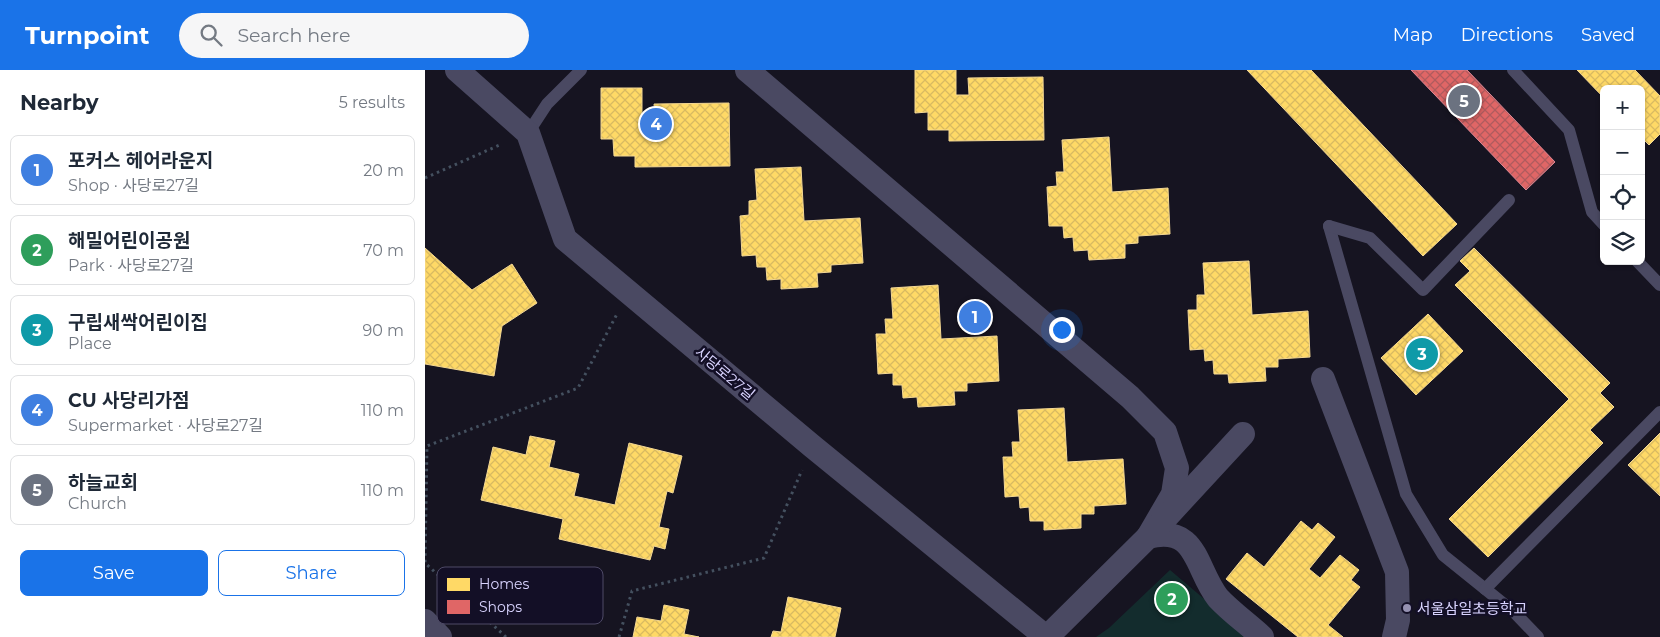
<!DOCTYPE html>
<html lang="en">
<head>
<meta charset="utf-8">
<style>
  :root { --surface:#fff; --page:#f6f6f7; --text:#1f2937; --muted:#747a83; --line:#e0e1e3; --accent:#1a73e8 }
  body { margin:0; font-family:Montserrat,"Noto Sans KR",sans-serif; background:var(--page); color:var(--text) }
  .controls { position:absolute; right:15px; top:15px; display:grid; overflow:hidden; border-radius:8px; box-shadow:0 1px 4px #0004 }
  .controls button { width:45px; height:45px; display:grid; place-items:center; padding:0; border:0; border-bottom:1px solid var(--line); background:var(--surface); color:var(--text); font:25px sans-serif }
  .you { position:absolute; left:636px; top:259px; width:18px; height:18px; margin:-12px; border:4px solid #fff; border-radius:50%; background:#1a73e8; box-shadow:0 0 0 8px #1a73e833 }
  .badge { display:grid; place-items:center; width:32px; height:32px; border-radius:50%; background:var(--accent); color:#fff; font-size:16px; font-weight:700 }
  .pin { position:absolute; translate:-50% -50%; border:2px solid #fff; box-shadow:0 1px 5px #0006 }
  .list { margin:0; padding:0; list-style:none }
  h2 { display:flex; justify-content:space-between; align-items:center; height:65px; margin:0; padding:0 20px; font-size:21px }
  h2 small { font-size:16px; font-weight:400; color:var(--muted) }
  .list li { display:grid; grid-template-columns:32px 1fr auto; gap:15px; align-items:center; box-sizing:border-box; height:70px; margin:0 10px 10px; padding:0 10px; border:1px solid var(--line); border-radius:8px }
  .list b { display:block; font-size:19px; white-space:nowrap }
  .list p { margin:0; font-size:16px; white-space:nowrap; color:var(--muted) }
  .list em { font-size:16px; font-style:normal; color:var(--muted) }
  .actions { display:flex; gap:10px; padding:15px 20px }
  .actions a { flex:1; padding:11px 0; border:1px solid var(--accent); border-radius:8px; text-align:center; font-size:18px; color:var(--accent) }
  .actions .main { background:var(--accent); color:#fff }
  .icon { flex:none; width:28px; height:28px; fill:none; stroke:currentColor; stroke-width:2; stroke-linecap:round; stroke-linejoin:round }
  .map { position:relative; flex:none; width:1235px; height:567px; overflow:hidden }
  header { display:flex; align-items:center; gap:30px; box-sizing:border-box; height:70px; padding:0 25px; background:var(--accent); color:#fff }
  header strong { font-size:24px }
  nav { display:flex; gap:28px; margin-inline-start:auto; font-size:18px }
  .search { width:350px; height:45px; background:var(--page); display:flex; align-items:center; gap:12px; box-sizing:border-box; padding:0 18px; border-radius:28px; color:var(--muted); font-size:19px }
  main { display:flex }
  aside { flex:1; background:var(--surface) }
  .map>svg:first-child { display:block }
</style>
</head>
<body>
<header>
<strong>Turnpoint</strong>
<div class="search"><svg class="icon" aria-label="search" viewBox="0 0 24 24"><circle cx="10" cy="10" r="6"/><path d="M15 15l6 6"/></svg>Search here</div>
<nav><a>Map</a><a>Directions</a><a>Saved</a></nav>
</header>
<main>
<aside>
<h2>Nearby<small>5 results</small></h2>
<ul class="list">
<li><span class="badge" style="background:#3f7fe0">1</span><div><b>포커스 헤어라운지</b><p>Shop · 사당로27길</p></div><em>20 m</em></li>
<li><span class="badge" style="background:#2e9e5b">2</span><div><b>해밀어린이공원</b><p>Park · 사당로27길</p></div><em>70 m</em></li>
<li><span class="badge" style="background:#0f9aa8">3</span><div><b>구립새싹어린이집</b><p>Place</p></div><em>90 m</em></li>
<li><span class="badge" style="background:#3f7fe0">4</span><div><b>CU 사당리가점</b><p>Supermarket · 사당로27길</p></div><em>110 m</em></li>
<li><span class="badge" style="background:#6b7280">5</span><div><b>하늘교회</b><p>Church</p></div><em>110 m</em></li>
</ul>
<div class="actions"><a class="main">Save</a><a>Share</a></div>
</aside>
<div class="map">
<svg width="1235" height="567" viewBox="0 0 1235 567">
  <defs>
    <pattern id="homes-cross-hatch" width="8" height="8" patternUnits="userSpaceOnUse" patternTransform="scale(1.25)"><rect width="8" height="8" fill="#ffd966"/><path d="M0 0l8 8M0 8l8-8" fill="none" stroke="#d9ba61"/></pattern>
    <pattern id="shops-cross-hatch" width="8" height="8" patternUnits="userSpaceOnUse" patternTransform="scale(1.25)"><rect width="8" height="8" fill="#e06666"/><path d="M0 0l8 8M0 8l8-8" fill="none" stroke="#b05b5e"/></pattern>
  </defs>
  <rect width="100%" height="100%" fill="#161421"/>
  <!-- green -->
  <path fill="#132c2d" d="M745,500L824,567H671L684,558Z"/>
  <!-- homes -->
  <g fill="url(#homes-cross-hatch)" stroke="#f4d894">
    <path d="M490,0H531V25H544L543,8L618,7L619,70L524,71V60H503V42L490,43Z"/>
    <path d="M822,0H886L1032,154L998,186Z"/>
    <path d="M1152,0H1210L1235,26V64L1224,75L1216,67V19H1179V28Z"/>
    <path d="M176,18H217V52H230L229,34L304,33L305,96L210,97V86H189L188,69H176Z"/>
    <path d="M684,67L687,122L743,118L745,164L713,166V173L700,174V188L664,190L663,180L649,181L648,167L639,168L638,156H624L622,117L632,116L631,102H639L637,70Z"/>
    <path d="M376,97L379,151L435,148L438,193L406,195V202L392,203L393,217L356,219V209L342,210L341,197H332L331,185L317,186L315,146L324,145V131L332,130L330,99Z"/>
    <path d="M0,178L47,220L87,194L112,233L77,256L69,306L0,294Z"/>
    <path d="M1049,178L1185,313L1175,323L1189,337L1165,360L1178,373L1063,487L1024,449L1144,329L1030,215L1045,201L1035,191Z"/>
    <path d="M824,191L827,245L883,241L885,287L853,289V297H840L841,311L804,313L803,304H789L788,290L780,291L779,279L765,280L763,240H772V225H780L778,193Z"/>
    <path d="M513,215L516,269L572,266L574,311L542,313V321H529L530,335L493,337L492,327L478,328L477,315H468V303L453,304L451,264H461L460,249H468L466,218Z"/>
    <path d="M1003,244L1038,281L991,325L956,288Z"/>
    <path d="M639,338L642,392L698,389L701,434L669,436V444H656V458L619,460V451H605L604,437L595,438L594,426L580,427L578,387H588L587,372H595L593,340Z"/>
    <path d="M1235,363V426L1203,395Z"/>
    <path d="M105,366L130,371L124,397L154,404L149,426L190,435L204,373L257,386L248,423L242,421L234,457L244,459L240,479L229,476L225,490L134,469L138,449L56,430L68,377L101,385Z"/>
    <path d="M876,451L887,460L893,453L910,467L884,499L895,508L915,485L934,500L926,510L935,517L903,555L918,567H873L801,509L822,483L839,497Z"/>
    <path d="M363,527L416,538L410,567H346L348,561L356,562Z"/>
    <path d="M239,535L264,540L259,564L274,567H208L212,547L236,551Z"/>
  </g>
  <!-- shops -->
  <path fill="url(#shops-cross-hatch)" stroke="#de8794" d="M986,0H1042L1130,92L1101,120Z"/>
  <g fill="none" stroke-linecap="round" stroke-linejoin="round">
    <!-- path -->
    <g stroke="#44505f" stroke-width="3" stroke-dasharray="2.5 4" stroke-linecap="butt">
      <path d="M0,108L77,74"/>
      <path d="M81,567L0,493L2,376L153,318L192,244"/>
      <path d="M194,567L207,521L339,488L377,400"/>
    </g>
    <!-- lane -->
    <g stroke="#4a4962" stroke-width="12">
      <path d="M1088,0L1144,60L1167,142L1179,155"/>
      <path d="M103,63L122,34L156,0"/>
      <path d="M904,156L981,424L1018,485L1090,543L1113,567"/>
      <path d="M904,156L945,168L998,220L1084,130"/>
      <path d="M1212,191L1235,215"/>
      <path d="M1060,519L1235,342"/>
    </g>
    <!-- street -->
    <g stroke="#4a4962" stroke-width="24">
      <path d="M32,0L103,63L140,169L387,376L621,567"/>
      <path d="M322,0L705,327L740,362L752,398L748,424L723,467"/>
      <path d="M898,309L972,502L973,550L969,567"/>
      <path d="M723,467C773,454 770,499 793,528C806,542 823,554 837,567"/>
      <path d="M0,551L15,567"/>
      <path d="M622,567L723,467L818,364"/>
    </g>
  </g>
  <!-- markers -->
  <circle fill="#9591b1" stroke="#130f26" stroke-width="2" cx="982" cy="538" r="5"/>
  <g text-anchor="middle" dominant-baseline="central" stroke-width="5" stroke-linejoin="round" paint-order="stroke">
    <!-- street labels -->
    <g font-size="15" fill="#d9d4ff" stroke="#130f26">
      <text transform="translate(300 303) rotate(40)">사당로27길</text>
    </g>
    <!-- poi labels -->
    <g font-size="15" fill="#d9d4ff" stroke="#130f26" text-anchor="start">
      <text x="992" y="538">서울삼일초등학교</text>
    </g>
  </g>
  <!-- legend -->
  <rect x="12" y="497" width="166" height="57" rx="8" fill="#130f26" stroke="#4e4a67" stroke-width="1"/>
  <rect x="22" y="508" width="23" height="13" fill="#ffd966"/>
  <rect x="22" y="530" width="23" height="14" fill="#e06666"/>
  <g font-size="14" fill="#d9d4ff">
    <text x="54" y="519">Homes</text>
    <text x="54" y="542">Shops</text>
  </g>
</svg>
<div class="controls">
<button>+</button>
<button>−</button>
<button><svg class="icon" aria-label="locate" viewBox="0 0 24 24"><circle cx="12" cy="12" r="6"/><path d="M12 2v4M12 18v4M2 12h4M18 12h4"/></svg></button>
<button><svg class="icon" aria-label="layers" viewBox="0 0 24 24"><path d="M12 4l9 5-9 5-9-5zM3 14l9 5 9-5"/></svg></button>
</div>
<div class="you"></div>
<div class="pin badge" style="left:550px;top:247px;background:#3f7fe0">1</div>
<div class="pin badge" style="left:747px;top:529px;background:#2e9e5b">2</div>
<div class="pin badge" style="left:997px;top:284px;background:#0f9aa8">3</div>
<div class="pin badge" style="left:231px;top:54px;background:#3f7fe0">4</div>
<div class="pin badge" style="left:1039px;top:31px;background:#6b7280">5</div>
</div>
</main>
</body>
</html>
